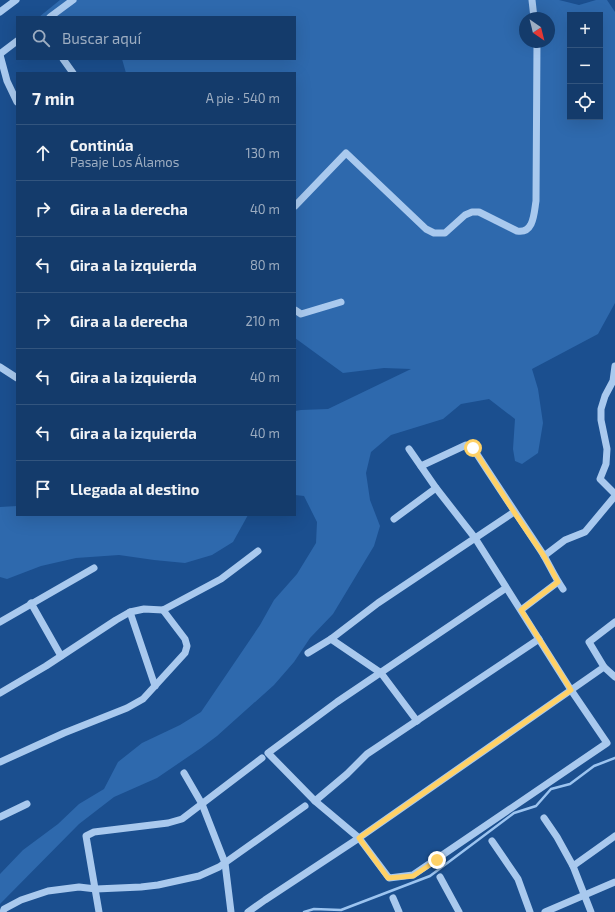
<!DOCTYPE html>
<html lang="es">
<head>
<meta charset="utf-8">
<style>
  :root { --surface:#143b6b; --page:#214673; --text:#f1f3f6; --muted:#9dadc1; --line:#33557e }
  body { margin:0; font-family:"Exo 2",sans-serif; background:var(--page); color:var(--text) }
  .controls { position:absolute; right:12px; top:12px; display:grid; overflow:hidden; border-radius:0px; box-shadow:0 4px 16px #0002 }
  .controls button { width:36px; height:36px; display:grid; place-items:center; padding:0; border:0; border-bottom:1px solid var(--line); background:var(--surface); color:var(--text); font:20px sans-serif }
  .compass { position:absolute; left:519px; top:12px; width:36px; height:36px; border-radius:50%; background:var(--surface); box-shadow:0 4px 16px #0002; rotate:145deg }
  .stop { position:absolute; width:12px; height:12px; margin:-9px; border:3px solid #ffd166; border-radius:50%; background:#fff }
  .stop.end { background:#ffd166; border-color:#fff; box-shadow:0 1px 4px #0008 }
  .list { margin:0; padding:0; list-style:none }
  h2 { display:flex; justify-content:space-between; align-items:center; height:52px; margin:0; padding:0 16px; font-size:17px }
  h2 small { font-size:13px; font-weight:400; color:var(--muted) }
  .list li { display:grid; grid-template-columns:26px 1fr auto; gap:12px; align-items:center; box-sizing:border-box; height:56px; padding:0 16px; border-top:1px solid var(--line) }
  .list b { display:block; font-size:15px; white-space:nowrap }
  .list p { margin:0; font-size:13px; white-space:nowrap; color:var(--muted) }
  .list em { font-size:13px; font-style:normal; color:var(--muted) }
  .icon { flex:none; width:22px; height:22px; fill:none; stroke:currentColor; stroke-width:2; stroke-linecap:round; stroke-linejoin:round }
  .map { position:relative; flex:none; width:615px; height:912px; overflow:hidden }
  .search { position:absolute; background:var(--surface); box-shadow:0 4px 16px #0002; left:16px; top:16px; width:280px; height:44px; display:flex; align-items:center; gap:10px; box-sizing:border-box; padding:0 14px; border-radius:0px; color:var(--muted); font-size:15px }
  .panel { position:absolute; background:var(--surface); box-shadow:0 4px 16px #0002; left:16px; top:72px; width:280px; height:444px; border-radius:0px }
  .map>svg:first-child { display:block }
</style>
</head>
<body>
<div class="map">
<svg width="615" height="912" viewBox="0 0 615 912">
  <rect width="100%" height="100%" fill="#1b4f8f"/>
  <!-- green -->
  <g fill="#2e69ad" fill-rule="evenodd">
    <path d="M60,0H559L579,5L596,0H607L615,12V303L598,334L532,369L538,389L543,423L538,453L522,464L515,461L513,449L515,419L489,399L461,404L443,419L391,435L371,452L366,473L370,500L380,526L374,546L333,614L310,638L294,662L274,685L217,736L201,748L157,778L114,797L79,824L0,904V874L23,850L58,824L79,804L104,789L118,762L142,743L180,725L201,712L260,625L274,600L297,574L316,543L317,522L304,496L295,495V411L301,410L328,409L411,369L384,368L343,373L295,338V73H126L122,59H295V17H39ZM570,15H600V117H570ZM525,18H549V42H525Z"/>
    <path d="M17,506V515H248L233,542L212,555L185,563L154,560L119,555L76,558L41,566L7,579L0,577V507Z"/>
  </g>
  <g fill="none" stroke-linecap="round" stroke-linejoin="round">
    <!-- stream -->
    <path stroke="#9cc4f0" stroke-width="2.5" d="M304,912L314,909L341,910L430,876L514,813L536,806L551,789L570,784L594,766L615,758"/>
    <!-- minor -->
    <g stroke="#a9c9ee" stroke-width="7">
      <path d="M532,0L534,18"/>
      <path d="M0,12L16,0"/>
      <path d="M50,17L73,0"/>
      <path d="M0,54L17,41"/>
      <path d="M0,55L7,81L17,102"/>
      <path d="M63,59L73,73"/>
      <path d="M295,206L346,153L426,229L434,233H445L465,215L472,212H479L517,231C534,234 534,213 536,201L537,42"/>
      <path d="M295,310L301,314L341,302"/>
      <path d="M615,366L613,381L605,396L601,409V420L607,449L606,464L600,479L615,494"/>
      <path d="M0,367L17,378"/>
      <path d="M409,449L436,488L475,538L571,690L607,743L413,875L389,878L359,838L315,801L268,753L337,702L506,588"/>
      <path d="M421,466L466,445L473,448C496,484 520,519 543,554C550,566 555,578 563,589"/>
      <path d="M394,519L436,488"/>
      <path d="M544,556L565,540L585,532L615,496"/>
      <path d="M31,603L61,656"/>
      <path d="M521,610L558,582"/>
      <path d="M130,612L155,686"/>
      <path d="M0,622L94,568"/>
      <path d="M331,639L381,673L417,721"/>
      <path d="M308,653L331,639L378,603L514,512"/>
      <path d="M604,667L615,677"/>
      <path d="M0,693L46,666L116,620L130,612L144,609L163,610L221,579L258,551"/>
      <path d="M0,762L64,733L127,708L143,699L185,653L187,646L185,639L163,610"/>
      <path d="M184,773L202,804L225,863L231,912"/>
      <path d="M315,801L347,774L367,754L539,639"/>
      <path d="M0,817L27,804"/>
      <path d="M544,818L557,837L573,866L591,912"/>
      <path d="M492,841L518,879L530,912"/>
      <path d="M573,866L615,836"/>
      <path d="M440,877L459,912"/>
      <path d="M393,898L399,912"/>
      <path d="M3,912L4,909L21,900L48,891L79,887L96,889L141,887L158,885L199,876L219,867L305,806"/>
      <path d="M99,912L86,836L94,832L168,823L182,819L262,758"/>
      <path d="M248,912L265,900L359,838L604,667L589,642L615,622"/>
      <path d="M545,912L615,882"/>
    </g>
  </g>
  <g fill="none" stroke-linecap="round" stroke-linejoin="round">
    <!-- route -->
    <path stroke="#ffd166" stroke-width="5" d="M437,860L413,876L388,878L359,838L571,690L521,610L558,582L544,556L514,512L473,448"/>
  </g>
</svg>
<div class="controls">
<button>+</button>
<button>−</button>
<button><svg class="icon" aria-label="locate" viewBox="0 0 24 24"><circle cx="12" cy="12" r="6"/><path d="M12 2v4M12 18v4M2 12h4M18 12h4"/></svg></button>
</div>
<svg class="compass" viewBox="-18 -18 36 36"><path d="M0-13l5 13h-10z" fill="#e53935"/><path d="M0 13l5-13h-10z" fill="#9dadc1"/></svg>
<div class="stop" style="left:473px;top:448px"></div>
<div class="stop end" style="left:437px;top:860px"></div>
<div class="search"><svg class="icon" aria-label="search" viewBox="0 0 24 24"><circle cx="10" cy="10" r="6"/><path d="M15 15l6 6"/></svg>Buscar aquí</div>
<section class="panel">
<h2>7 min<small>A pie · 540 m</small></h2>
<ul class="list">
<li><svg class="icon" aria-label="ahead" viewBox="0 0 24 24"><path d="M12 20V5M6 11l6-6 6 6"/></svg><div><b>Continúa</b><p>Pasaje Los Álamos</p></div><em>130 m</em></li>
<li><svg class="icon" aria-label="right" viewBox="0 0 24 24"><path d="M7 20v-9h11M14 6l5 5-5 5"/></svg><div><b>Gira a la derecha</b></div><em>40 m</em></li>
<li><svg class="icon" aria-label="left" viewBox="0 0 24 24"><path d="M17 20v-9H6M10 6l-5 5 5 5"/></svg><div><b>Gira a la izquierda</b></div><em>80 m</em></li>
<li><svg class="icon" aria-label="right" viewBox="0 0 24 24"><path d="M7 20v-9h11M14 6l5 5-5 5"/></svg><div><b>Gira a la derecha</b></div><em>210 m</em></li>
<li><svg class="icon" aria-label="left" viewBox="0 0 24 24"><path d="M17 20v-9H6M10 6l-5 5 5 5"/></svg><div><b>Gira a la izquierda</b></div><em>40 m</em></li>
<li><svg class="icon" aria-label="left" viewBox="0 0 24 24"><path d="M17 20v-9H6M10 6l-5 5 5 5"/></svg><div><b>Gira a la izquierda</b></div><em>40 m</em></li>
<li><svg class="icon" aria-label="arrive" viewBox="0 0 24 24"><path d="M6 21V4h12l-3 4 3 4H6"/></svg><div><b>Llegada al destino</b></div></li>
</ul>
</section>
</div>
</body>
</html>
